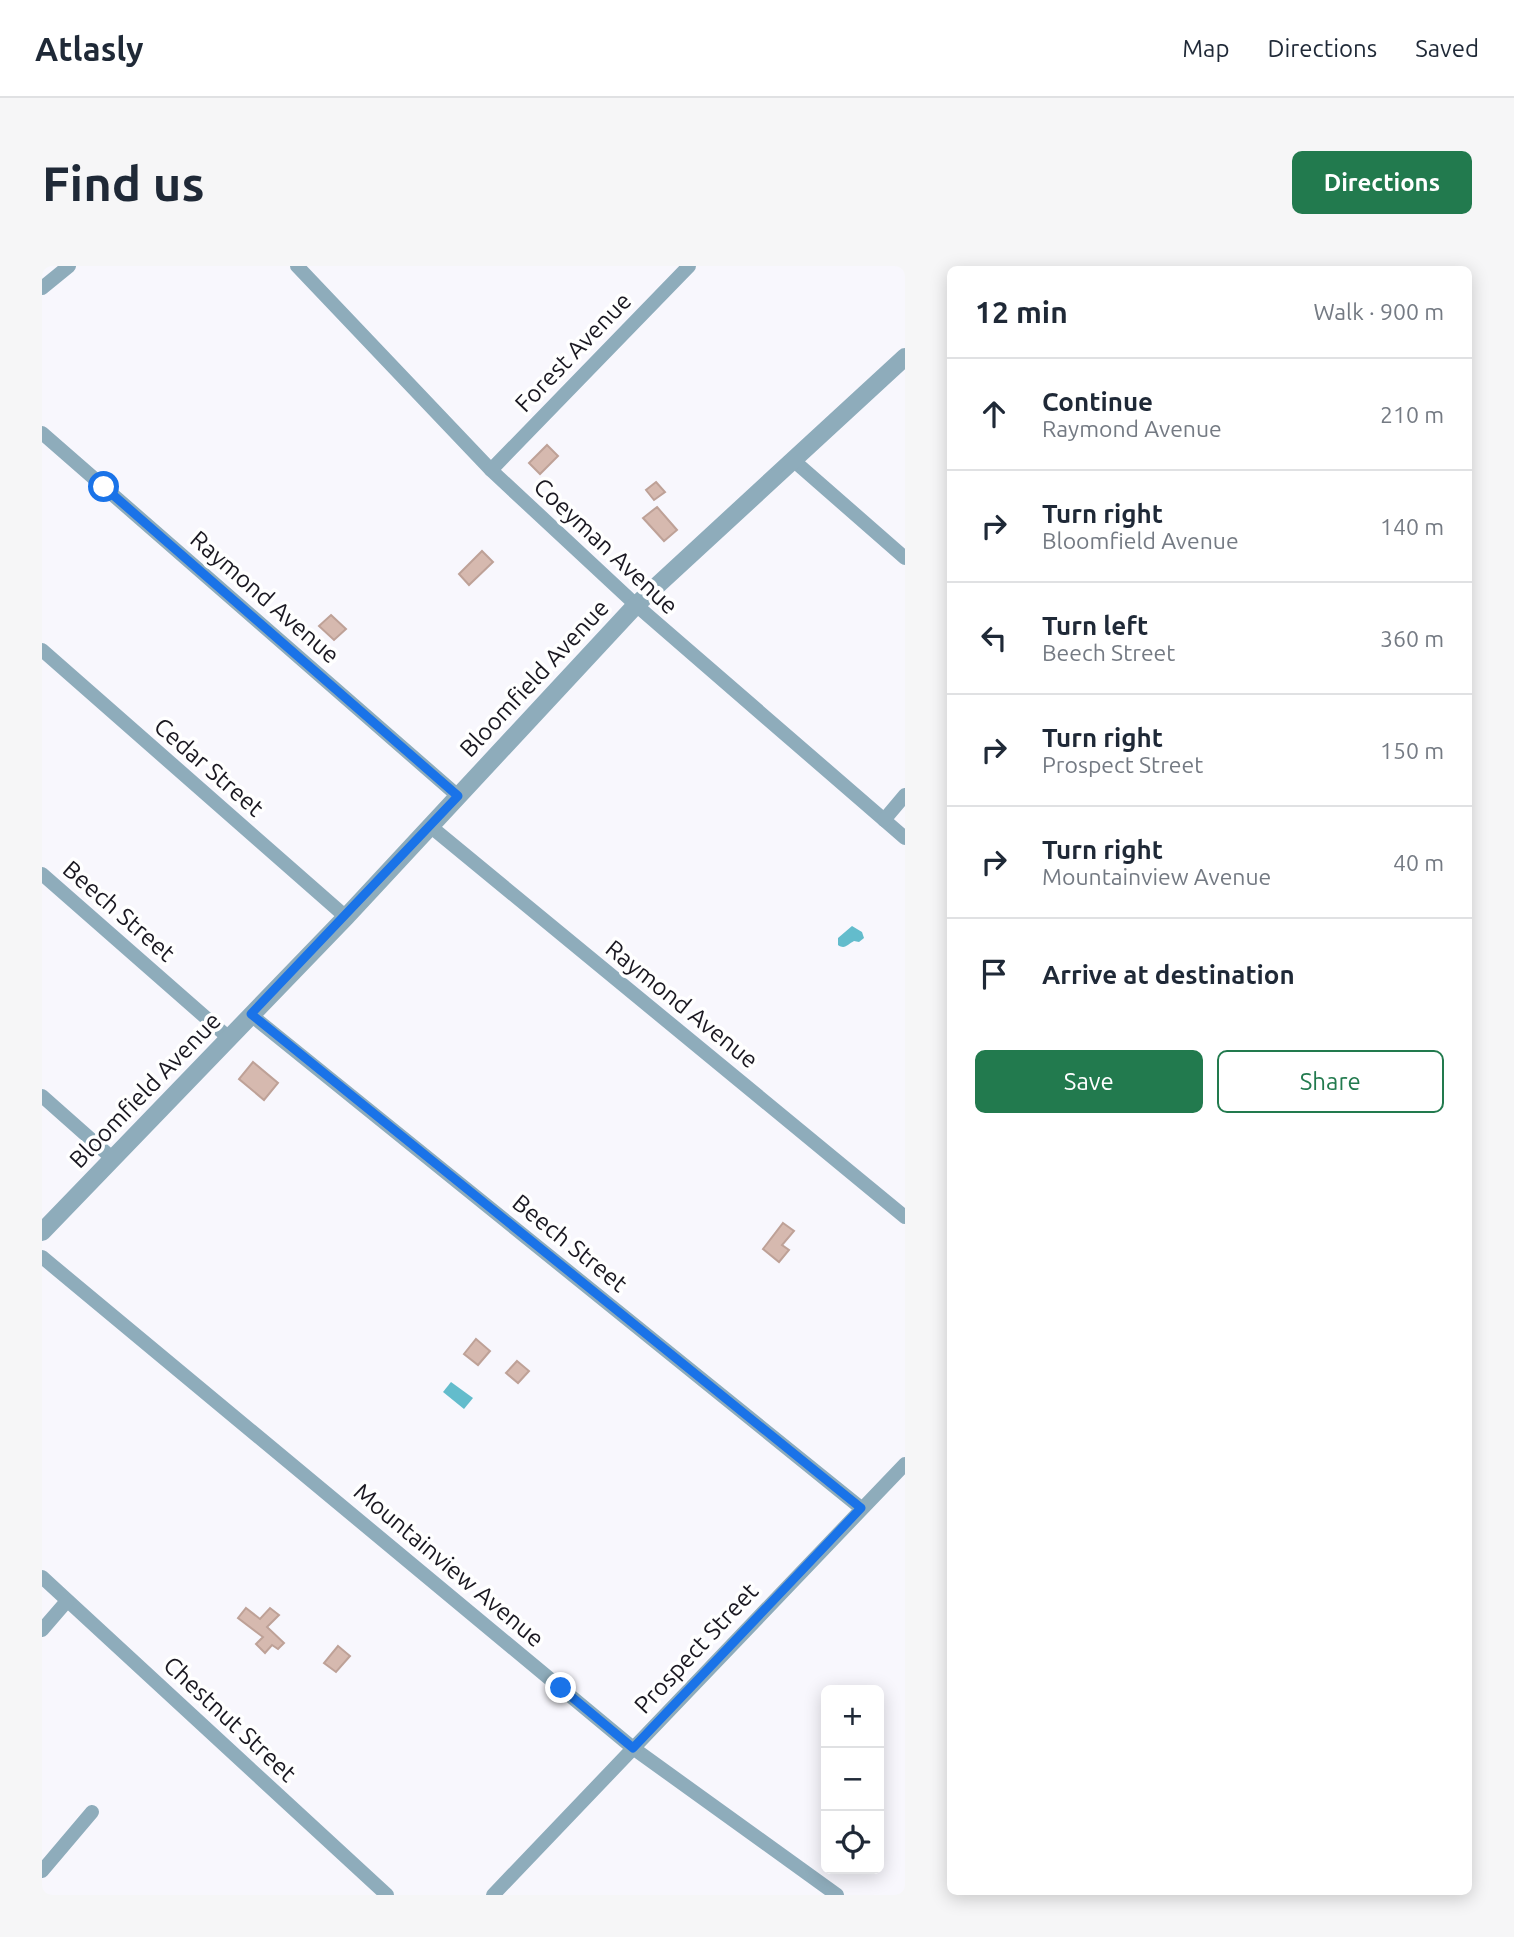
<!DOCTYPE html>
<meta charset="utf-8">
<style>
body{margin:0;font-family:Ubuntu,sans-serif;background:#f6f6f7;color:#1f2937}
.controls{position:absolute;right:21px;bottom:21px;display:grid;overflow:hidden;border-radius:10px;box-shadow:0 4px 18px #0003}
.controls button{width:63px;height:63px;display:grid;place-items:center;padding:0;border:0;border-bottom:2px solid #e0e1e3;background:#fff;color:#1f2937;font:35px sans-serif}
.stop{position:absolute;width:21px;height:21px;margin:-16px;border:5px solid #1a73e8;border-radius:50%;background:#fff}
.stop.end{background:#1a73e8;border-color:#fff;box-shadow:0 2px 7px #0008}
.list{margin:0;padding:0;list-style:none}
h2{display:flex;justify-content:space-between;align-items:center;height:91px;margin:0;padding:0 28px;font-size:30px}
h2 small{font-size:23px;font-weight:400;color:#747a83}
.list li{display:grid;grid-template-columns:46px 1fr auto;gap:21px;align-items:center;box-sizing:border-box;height:112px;padding:0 28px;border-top:2px solid #e0e1e3}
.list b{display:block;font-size:26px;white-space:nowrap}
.list p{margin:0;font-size:23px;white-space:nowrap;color:#747a83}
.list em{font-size:23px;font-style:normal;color:#747a83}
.actions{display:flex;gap:14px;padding:21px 28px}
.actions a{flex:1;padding:16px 0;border:2px solid #227a4e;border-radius:10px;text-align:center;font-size:24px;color:#227a4e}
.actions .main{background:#227a4e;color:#fff}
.icon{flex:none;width:38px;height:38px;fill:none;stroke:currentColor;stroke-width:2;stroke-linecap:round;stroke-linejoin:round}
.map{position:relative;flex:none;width:863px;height:1629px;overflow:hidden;border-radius:10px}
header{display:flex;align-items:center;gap:42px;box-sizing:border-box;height:98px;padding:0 35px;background:#fff;border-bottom:2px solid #e0e1e3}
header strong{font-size:33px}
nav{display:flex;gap:38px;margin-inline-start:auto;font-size:24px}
.intro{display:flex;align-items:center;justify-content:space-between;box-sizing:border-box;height:168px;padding:0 42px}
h1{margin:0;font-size:49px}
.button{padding:18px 32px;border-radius:10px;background:#227a4e;color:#fff;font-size:24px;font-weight:700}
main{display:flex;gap:42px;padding:0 42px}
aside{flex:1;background:#fff;border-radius:10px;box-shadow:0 4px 18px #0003}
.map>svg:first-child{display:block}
</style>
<header>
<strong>Atlasly</strong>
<nav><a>Map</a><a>Directions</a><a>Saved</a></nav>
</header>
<div class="intro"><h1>Find us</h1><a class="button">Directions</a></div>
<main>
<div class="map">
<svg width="863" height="1629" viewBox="0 0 863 1629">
<rect width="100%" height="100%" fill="#f8f7fd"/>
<g fill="#63bccc">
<path d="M810,660L820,666L822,672L817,676L812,675C806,678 803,684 796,679V672Z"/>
<path d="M409,1116L431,1132L422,1143L401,1126Z"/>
</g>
<g fill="#d6b9af" stroke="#bea197" stroke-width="2">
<path d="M505,179L516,190L498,208L487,197Z"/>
<path d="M614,216L623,226L612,234L604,224Z"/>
<path d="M615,241L635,264L622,275L601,252Z"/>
<path d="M440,285L451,296L427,319L417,308Z"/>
<path d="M289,349L304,363L292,374L277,360Z"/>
<path d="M211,796L236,817L222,834L197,813Z"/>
<path d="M741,957L752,965L740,979L747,984L737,996L721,983Z"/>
<path d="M434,1073L448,1085L436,1099L422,1088Z"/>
<path d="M475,1095L487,1105L476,1117L464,1107Z"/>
<path d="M204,1342L218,1353L228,1342L237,1349L225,1361L242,1377L236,1383L230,1379L223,1387L214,1378L221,1371L196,1352Z"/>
<path d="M296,1380L308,1390L294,1406L282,1397Z"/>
</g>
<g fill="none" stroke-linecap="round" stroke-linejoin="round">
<g stroke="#8eacbb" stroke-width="14">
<path d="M255,0L449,204L594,339L863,572"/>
<path d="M0,22L27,0"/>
<path d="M0,167L416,530"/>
<path d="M751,194L863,292"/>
<path d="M449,204L647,0"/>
<path d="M0,384L304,651"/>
<path d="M842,554L863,529"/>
<path d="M388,560L863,951"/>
<path d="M0,608L187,772"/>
<path d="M209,749L819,1242"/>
<path d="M0,830L70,892"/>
<path d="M0,991L591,1482L795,1629"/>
<path d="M0,1311L345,1629"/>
<path d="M0,1364L25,1335"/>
<path d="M0,1605L50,1546"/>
<path d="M451,1629L863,1198"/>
</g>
<path stroke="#8eacbb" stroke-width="18" d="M0,966L304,651L594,339L863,91"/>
</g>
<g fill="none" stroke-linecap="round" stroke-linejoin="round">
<path stroke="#1a73e8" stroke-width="9" d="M62,221L416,530L209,748L819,1242L591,1482L519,1422"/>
</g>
<g text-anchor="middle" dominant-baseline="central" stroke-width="7" stroke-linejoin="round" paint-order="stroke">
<g font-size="24" fill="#1a1821" stroke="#fff">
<text transform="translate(531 86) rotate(-46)">Forest Avenue</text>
<text transform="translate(564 280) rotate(43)">Coeyman Avenue</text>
<text transform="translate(223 331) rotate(41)">Raymond Avenue</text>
<text transform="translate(492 412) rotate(-47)">Bloomfield Avenue</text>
<text transform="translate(167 501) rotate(41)">Cedar Street</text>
<text transform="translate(77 645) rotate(41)">Beech Street</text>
<text transform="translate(640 738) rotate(39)">Raymond Avenue</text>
<text transform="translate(103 824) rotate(-46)">Bloomfield Avenue</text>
<text transform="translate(528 977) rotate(39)">Beech Street</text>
<text transform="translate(407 1299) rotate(40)">Mountainview Avenue</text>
<text transform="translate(654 1382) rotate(-47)">Prospect Street</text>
<text transform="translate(188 1453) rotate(43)">Chestnut Street</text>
</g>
</g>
</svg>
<div class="controls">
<button>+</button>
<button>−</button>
<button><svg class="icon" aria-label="locate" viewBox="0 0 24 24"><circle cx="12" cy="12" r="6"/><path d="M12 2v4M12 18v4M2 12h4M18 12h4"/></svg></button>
</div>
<div class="stop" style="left:62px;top:221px"></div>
<div class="stop end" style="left:519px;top:1422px"></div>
</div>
<aside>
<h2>12 min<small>Walk · 900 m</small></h2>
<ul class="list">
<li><svg class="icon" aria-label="ahead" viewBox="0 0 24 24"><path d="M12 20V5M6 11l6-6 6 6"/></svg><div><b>Continue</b><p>Raymond Avenue</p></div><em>210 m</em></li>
<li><svg class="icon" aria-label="right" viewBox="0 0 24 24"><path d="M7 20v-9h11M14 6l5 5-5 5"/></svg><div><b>Turn right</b><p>Bloomfield Avenue</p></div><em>140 m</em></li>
<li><svg class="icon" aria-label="left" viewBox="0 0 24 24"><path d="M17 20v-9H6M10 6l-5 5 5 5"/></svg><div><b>Turn left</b><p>Beech Street</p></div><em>360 m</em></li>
<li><svg class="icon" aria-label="right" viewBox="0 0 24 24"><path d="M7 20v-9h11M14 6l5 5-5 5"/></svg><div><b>Turn right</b><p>Prospect Street</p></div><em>150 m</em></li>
<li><svg class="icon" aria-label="right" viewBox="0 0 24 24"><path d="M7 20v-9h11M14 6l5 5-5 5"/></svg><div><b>Turn right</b><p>Mountainview Avenue</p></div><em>40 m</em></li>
<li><svg class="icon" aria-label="arrive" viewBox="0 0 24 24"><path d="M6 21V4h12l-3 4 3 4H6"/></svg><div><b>Arrive at destination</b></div></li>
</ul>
<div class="actions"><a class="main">Save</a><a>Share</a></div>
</aside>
</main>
